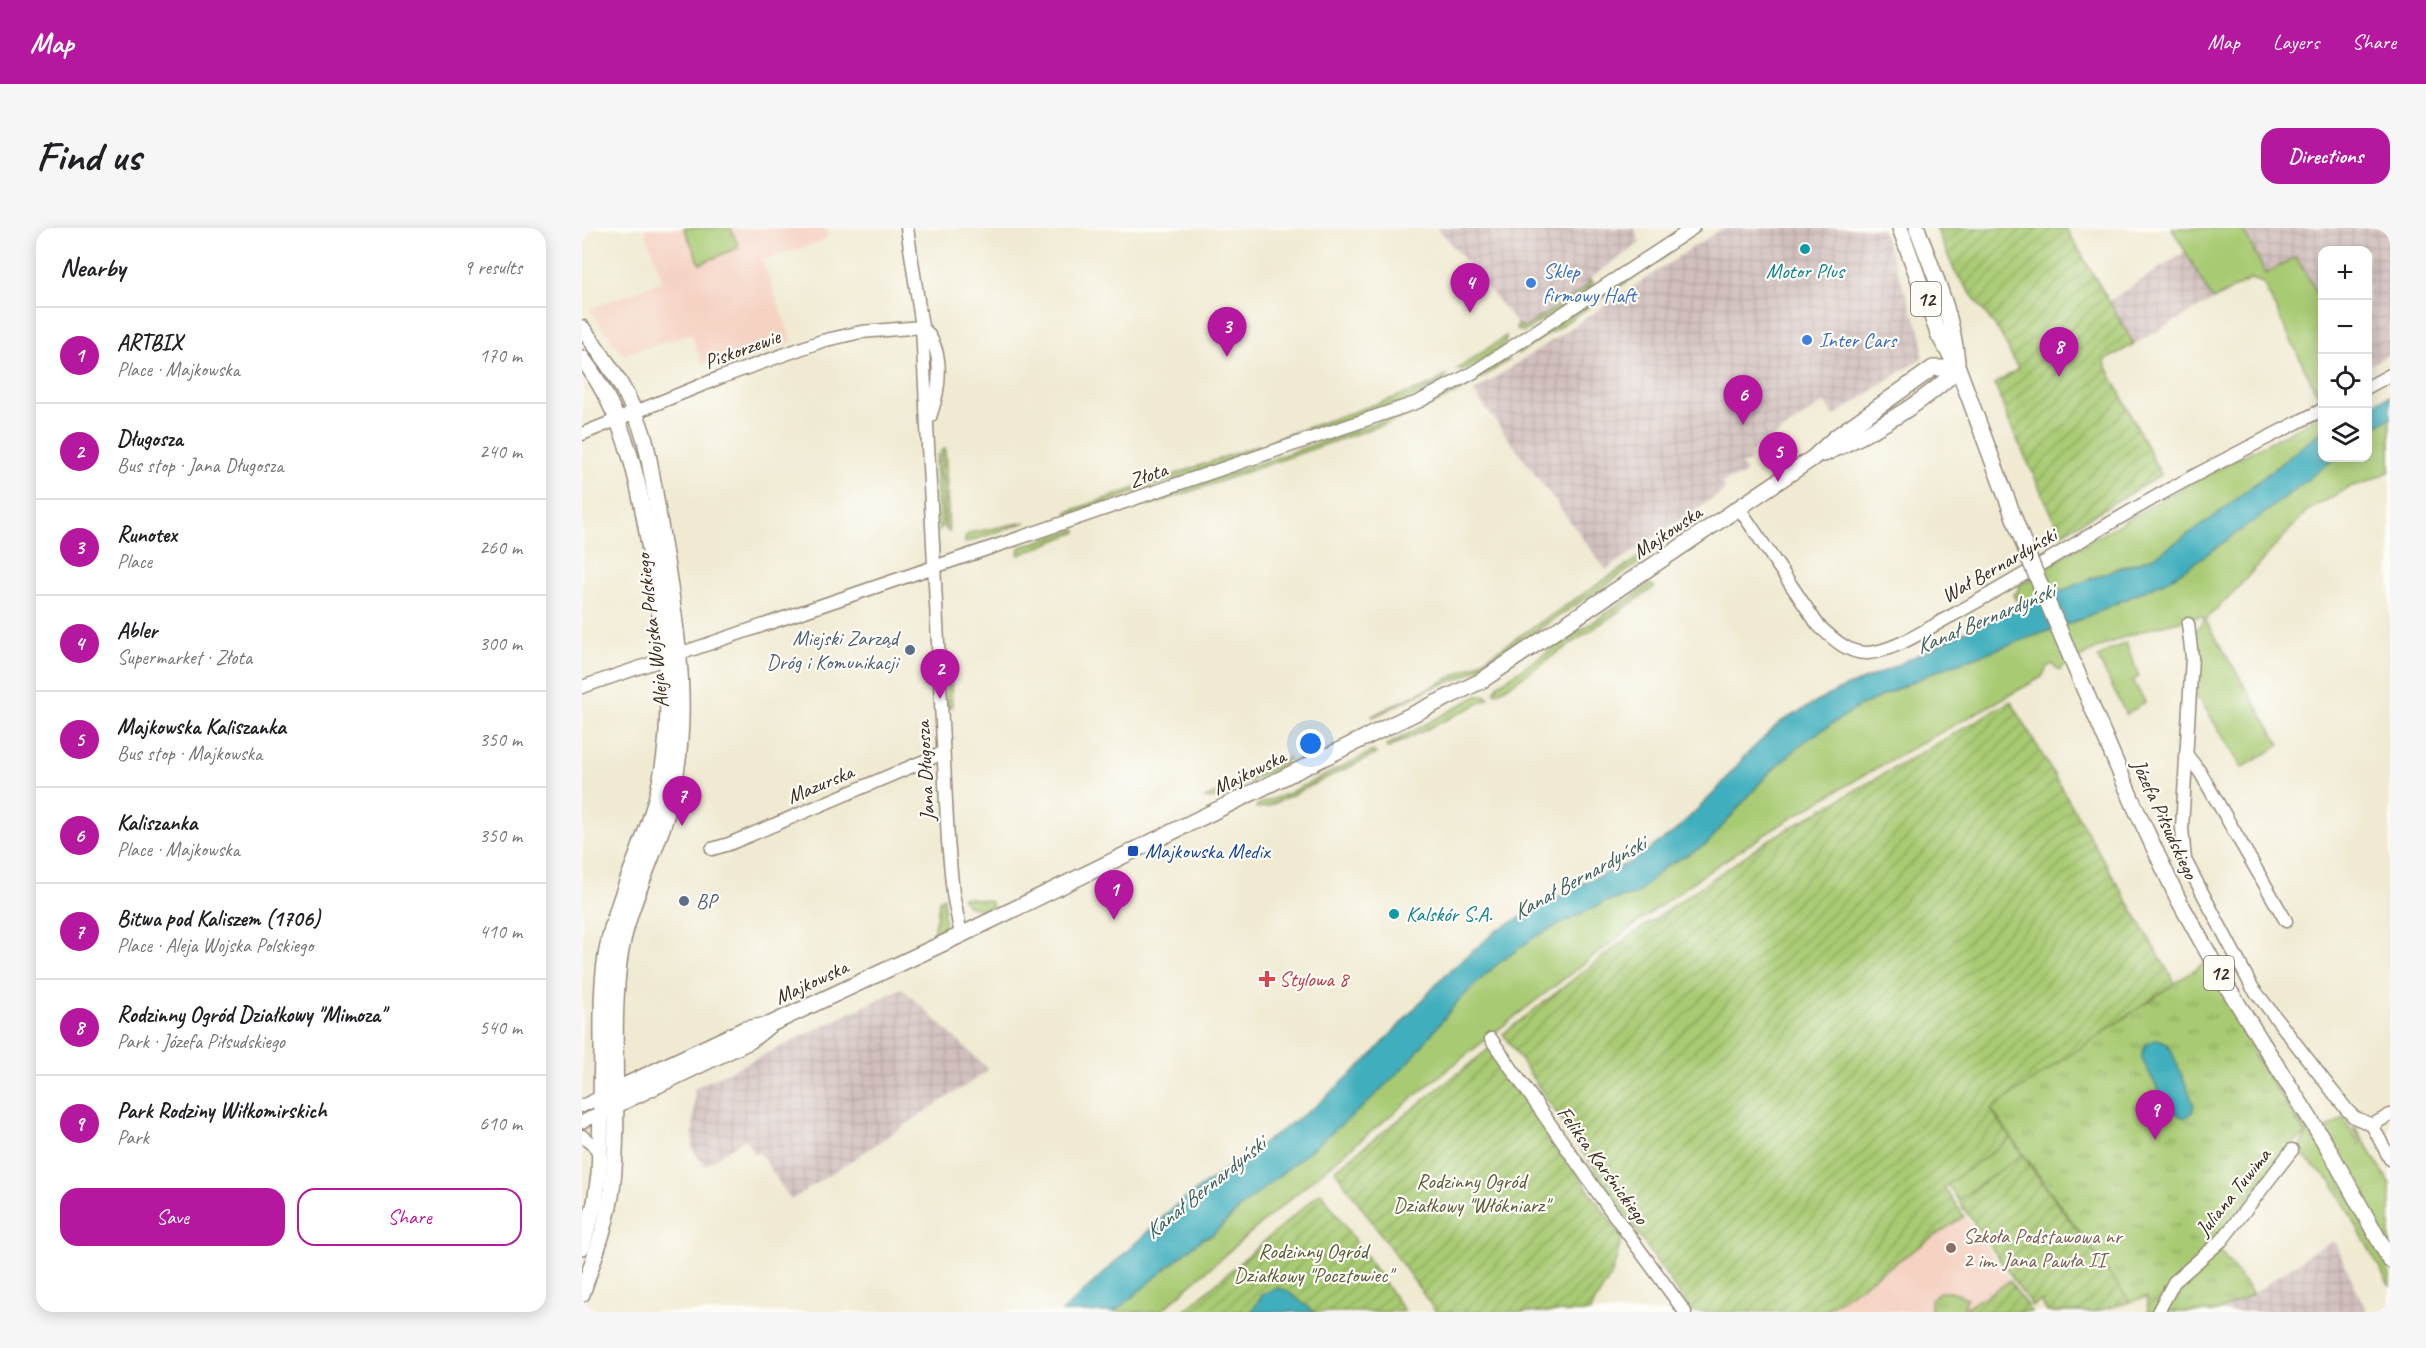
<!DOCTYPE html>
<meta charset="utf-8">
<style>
body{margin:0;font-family:Caveat,sans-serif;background:#f6f6f6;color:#202124}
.controls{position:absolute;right:18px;top:18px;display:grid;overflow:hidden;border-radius:12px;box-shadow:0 3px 15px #0003}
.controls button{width:54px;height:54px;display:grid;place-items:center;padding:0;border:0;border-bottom:2px solid #e0e0e0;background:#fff;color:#202124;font:30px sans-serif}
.you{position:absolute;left:729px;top:516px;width:21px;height:21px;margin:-15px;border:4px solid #fff;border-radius:50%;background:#1a73e8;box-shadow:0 0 0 9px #1a73e833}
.badge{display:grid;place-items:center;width:39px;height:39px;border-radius:50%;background:#b5179e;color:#fff;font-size:20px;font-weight:700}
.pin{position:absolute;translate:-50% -50px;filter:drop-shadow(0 2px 3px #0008)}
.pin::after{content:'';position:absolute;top:32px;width:21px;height:18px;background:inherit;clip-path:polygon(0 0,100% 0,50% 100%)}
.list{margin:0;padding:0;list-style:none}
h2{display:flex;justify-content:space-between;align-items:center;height:78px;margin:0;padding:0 24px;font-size:26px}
h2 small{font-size:20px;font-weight:400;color:#757577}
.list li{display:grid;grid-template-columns:39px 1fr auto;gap:18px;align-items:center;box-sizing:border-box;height:96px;padding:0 24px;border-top:2px solid #e0e0e0}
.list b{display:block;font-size:22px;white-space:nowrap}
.list p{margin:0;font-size:20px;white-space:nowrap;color:#757577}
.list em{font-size:20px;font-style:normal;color:#757577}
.actions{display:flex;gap:12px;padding:18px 24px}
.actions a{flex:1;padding:14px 0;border:2px solid #b5179e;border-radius:18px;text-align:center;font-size:21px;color:#b5179e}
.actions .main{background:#b5179e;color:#fff}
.icon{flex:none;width:33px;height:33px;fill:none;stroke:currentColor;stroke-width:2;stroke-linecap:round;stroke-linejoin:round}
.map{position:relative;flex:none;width:1808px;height:1084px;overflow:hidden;border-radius:18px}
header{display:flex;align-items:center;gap:36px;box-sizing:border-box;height:84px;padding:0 30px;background:#b5179e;color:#fff}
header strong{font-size:28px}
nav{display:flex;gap:33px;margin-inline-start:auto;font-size:21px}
.intro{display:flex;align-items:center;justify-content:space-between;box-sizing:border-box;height:144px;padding:0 36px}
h1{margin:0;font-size:42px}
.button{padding:15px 27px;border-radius:18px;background:#b5179e;color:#fff;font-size:21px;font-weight:700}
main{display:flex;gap:36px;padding:0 36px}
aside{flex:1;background:#fff;border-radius:18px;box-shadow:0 3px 15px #0003}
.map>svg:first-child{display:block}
</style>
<header>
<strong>Map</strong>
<nav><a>Map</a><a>Layers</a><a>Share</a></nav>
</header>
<div class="intro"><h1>Find us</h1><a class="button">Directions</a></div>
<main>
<aside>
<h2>Nearby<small>9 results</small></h2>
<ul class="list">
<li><span class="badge">1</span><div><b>ARTBIX</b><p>Place · Majkowska</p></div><em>170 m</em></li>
<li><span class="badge">2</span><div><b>Długosza</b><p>Bus stop · Jana Długosza</p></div><em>240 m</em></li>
<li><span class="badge">3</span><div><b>Runotex</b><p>Place</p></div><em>260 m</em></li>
<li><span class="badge">4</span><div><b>Abler</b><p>Supermarket · Złota</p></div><em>300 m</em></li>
<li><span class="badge">5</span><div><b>Majkowska Kaliszanka</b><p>Bus stop · Majkowska</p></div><em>350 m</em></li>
<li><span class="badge">6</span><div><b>Kaliszanka</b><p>Place · Majkowska</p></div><em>350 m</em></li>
<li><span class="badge">7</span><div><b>Bitwa pod Kaliszem (1706)</b><p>Place · Aleja Wojska Polskiego</p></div><em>410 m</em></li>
<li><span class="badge">8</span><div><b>Rodzinny Ogród Działkowy &quot;Mimoza&quot;</b><p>Park · Józefa Piłsudskiego</p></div><em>540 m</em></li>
<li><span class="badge">9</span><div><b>Park Rodziny Wiłkomirskich</b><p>Park</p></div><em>610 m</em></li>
</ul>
<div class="actions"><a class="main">Save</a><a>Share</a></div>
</aside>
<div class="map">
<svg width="1808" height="1084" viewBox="0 0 1808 1084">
<defs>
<pattern id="industrial-grid" width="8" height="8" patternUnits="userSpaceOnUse" patternTransform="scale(1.5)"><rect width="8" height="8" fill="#d1bfbd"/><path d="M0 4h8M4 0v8" fill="none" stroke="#b4a4a2"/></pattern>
<pattern id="park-tufts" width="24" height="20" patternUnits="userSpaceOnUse" patternTransform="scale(1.5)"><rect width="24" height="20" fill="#a8ca72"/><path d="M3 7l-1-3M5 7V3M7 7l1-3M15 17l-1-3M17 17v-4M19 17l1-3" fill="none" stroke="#8aa45d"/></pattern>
<pattern id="garden-furrows" width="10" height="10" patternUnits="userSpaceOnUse" patternTransform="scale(1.5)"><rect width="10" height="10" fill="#a8ca72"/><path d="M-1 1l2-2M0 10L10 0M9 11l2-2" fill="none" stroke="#8aa45d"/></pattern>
</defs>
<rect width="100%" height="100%" fill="#fdfcf7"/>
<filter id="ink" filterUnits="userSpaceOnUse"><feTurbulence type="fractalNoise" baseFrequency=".0167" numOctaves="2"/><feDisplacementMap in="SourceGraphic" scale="12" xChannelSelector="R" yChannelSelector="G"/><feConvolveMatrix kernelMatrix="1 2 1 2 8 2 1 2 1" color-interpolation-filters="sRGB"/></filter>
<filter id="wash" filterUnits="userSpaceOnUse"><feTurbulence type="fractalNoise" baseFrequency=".008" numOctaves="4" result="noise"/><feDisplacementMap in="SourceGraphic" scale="24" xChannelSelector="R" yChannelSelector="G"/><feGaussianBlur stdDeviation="1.35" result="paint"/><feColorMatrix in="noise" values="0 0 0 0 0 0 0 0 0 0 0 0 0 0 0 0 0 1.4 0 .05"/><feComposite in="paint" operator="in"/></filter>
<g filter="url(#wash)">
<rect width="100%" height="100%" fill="#f0ead2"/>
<g fill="#f5d2c2">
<path d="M62,0H249L243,2L246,9L234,15L186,31L179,28L210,114L142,139L138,130L120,136L109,106L41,127L7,81L81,53Z"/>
<path d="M1382,988L1428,1053L1391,1074L1385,1079L1387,1084H1241Z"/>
</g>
<g fill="url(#industrial-grid)">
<path d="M856,0H1052L1058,15L1007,51L1006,58L942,100L935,96Z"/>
<path d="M1140,0H1299L1338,103L1341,118L1340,130L1252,188L1242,174L1169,225L1168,234L1158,237L1163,241L1162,246L1149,252L1147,250L1140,255L1143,262L1024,342L892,164Z"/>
<path d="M1660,0H1808V126L1786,138V22H1740V74L1714,29L1684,47Z"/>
<path d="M1604,23L1631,72L1552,116L1527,73Z"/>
<path d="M320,760L407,842L209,972L177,924L173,926L163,911L122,938L110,920L113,860Z"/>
<path d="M1752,1013L1785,1084H1635L1671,1066L1733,1022Z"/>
</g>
<g fill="#a8ca72" stroke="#727a48" stroke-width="1.5">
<path d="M102,0H149L157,19L118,36Z"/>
<path d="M1590,0H1660L1684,46L1714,29L1740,74V176L1681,55L1669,51L1631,72Z"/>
<path d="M1089,23L1090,24L936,126V121L1079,27Z"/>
<path d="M1007,51L1011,55V59L942,104L934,101L935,96L942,100L1006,58Z"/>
<path d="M924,108L923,115L919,119L886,141L874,142Z"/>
<path d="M921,131L927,132L877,164L834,185L567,278L569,273L833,181L879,159Z"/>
<path d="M865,147L862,154L829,170L693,218L687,213L849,157Z"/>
<path d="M1740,187V203L1630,290L1572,329L1536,340L1439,380L1431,367L1436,363L1437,357L1457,347L1480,329L1608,255Z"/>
<path d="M1808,191V243L1788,253L1768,259L1725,283L1650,366L1623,392L1698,517L1660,540L1617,470L1611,471L1614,429L1613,403L1623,392L1619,388C1577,397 1538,407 1501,428C1493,432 1483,436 1477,443L1470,436L1466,438L1460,449C1366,501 1270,551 1179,609C1106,654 1038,708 970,760C836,863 704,971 578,1084H532L621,1010L630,1007L913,738L954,708L1023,674L1055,666L1081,640L1125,616L1184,548L1223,513L1276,479L1354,443L1499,391L1584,353L1608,338L1676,290L1753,230H1786V201Z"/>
<path d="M677,217L675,224L486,287L485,284Z"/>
<path d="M363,221L367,304L363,300L359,223Z"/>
<path d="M356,226L361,296L357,303L353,235Z"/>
<path d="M444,294L383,315V309L388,305Z"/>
<path d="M494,301L495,304L437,327L436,323L439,319Z"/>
<path d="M1057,329L1060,333L901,438L879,450L847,461L791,489L790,488L894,437Z"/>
<path d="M1069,356L1073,359L925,459L914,465L912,464L917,456Z"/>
<path d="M1544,415L1557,449L1551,452L1563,474L1544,487L1516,430L1527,422Z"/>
<path d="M362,428H368L370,479H365Z"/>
<path d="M903,467L907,470L894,477L806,520L804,518L895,468Z"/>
<path d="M791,523L794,526L685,579L674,580L675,577L707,565Z"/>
<path d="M706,530L704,536L632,571L623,570L648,559L650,561L660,556L659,553Z"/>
<path d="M362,669V697L352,707C350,696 358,684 357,672Z"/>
<path d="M380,669L408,673L411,678C399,684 385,681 380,669Z"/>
<path d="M1679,822L1749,935L1808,1045V1059L1750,954L1715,923L1725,906L1674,827Z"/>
<path d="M1762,890L1777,916L1779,914L1771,899L1775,902L1808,956V1019L1742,902Z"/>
<path d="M1429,910L1440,927L1376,972L1365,956Z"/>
</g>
<g fill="url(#park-tufts)" stroke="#727a48" stroke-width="1.5">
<path d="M1622,735L1671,817L1672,828L1724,907L1711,915L1632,1015L1671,1066L1635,1084H1566L1565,1069L1548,1074L1409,881Z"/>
<path d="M1358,1064L1368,1063L1385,1070L1382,1080L1384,1084H1349V1071Z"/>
</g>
<g fill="url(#garden-furrows)" stroke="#727a48" stroke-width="1.5">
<path d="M1354,0H1484L1552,116L1522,133L1579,247L1479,306L1427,194L1413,156L1436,141L1418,105L1373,44Z"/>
<path d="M1429,473L1593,755L1409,881L1429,910L1362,959L1382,988L1241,1084H1109L921,806L1038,715L1185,613Z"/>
<path d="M908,820L1040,1010L1030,1046L1007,1084H854L753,942Z"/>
<path d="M1440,927L1548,1074L1511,1084H1465L1459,1073L1450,1078L1376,972Z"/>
<path d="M739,964L823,1084H601Z"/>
<path d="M1428,1053L1449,1084H1387L1385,1079Z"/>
</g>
<g fill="#41afbd" stroke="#3e6c6e" stroke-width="1.5">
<path d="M1808,168V191L1786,201V177Z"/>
<path d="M1740,203V230H1753L1676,290L1608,338L1584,353L1499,391L1354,443L1276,479L1223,513L1184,548L1125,616L1081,640L1055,666L1023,674L954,708L913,738L876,773L827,834L782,878L658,980L630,1007L621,1010L532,1084H480L594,977L735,877L789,828L862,748L915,702L1003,654L1049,634L1093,603L1134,563L1162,529L1198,494L1254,463L1305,442L1386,402L1510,350L1572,329L1630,290Z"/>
<path d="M1576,811L1585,816L1590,824L1612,877L1610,885L1603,890C1588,888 1567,845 1560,831V826L1564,816Z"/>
<path d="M693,1060L704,1062L732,1084H669L681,1066Z"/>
</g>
</g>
<g filter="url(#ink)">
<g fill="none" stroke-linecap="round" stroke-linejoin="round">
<defs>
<g id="minor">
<path d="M325,0L340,99L366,613L371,666L379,707"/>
<path d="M340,99C364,122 358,161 348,189"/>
<path d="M1786,159L1808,147"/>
<path d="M0,206L137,150L240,113L279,104L340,99"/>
<path d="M1157,280L1236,397C1250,410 1266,426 1286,425C1313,423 1346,400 1369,388C1435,352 1498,312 1563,275C1620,242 1681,212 1740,182"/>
<path d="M1606,396L1610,429L1600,600L1603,632L1670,759L1765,882L1772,889L1790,897L1808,931"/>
<path d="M0,459L836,174L892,144L1111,0"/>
<path d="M1604,526L1618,544L1704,693"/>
<path d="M130,621L147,616L361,525"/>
<path d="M909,811L1016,965L1103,1084"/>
<path d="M0,878L19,869"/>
<path d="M0,894L18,885"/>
<path d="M1790,897L1808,887"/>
<path d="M0,908L12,918L18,928"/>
<path d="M1576,1084L1592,1054L1640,1012L1710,922"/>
</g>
<g id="major">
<path d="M1318,0L1357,108L1376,140L1447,330"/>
<path d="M1335,0C1351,44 1371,87 1375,134"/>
<path d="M0,100C27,136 50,169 63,212C72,252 77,293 84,333C97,414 108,491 89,571C75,627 44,677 37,735C28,810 39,887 30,962C25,997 11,1032 0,1066"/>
<path d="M0,130C50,197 59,268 72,347C83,416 93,482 79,550C67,612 34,666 24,728C19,759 20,792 20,823C19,864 19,905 17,946L13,975L0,1019"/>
<path d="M1242,226C1285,207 1345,174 1376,140"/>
<path d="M1495,444L1552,577L1596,671L1644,757L1745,918L1808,1032"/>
<path d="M27,865L163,801L186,797"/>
<path d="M18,885L168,813L189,796L379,707L899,453L1231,230L1255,208L1351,140H1376"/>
</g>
</defs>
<use href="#minor" stroke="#968a78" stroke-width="15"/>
<use href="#major" stroke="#968a78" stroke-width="18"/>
<use href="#minor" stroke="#fff" stroke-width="12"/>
<use href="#major" stroke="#fff" stroke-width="15"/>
<defs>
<path id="major-bridge" d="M1447,330L1495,444"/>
</defs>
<use href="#major-bridge" stroke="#968a78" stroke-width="18" stroke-linecap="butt"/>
<use href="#major-bridge" stroke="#fff" stroke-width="15"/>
</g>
</g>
<g fill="#0f9aa8" stroke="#fdfcf7" stroke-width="2">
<circle cx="1223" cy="21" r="6"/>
<circle cx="812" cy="686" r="6"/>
</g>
<g fill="#3f7fe0" stroke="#fdfcf7" stroke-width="2">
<circle cx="949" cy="55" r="6"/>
<circle cx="1225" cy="112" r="6"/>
</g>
<g fill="#5c6f8a" stroke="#fdfcf7" stroke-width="2">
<circle cx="328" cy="422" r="6"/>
<circle cx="102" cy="673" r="6"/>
</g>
<rect fill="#1a4fb4" stroke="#fdfcf7" stroke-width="2" x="545" y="617" width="12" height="12" rx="3"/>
<path fill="#e0444e" stroke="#fdfcf7" stroke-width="2" d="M682 742h6v6h6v6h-6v6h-6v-6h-6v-6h6z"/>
<circle fill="#8d6e63" stroke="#fdfcf7" stroke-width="2" cx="1369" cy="1020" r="6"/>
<g text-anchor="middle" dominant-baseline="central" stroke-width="4.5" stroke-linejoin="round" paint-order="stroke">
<g fill="#fdfcf7" stroke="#75695f" stroke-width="1.5">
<rect x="1329" y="54" width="30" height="34" rx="4.5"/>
<rect x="1622" y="728" width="30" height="34" rx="4.5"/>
</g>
<g font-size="20" font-weight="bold" fill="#3b2a1e">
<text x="1344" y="71">12</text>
<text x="1637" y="745">12</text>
</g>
<g font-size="21" fill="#366cbe" stroke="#fdfcf7" text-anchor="start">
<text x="961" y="43">Sklep<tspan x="961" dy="24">firmowy Haft</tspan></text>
<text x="1237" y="112">Inter Cars</text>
</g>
<g font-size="21" fill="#0d838f" stroke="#fdfcf7">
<text x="1223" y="43">Motor Plus</text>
<text x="824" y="686" text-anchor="start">Kalskór S.A.</text>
</g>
<g font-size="21" fill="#3b2a1e" stroke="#fdfcf7">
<text transform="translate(160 121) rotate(-20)">Piskorzewie</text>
<text transform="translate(566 247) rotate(-19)">Złota</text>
<text transform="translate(1085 304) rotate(-34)">Majkowska</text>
<text transform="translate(1417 337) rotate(-30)">Wał Bernardyński</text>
<text transform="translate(70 403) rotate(-97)">Aleja Wojska Polskiego</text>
<text transform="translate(343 543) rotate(-93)">Jana Długosza</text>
<text transform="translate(667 544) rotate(-26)">Majkowska</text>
<text transform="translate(238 556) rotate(-23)">Mazurska</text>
<text transform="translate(1583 591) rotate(65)">Józefa Piłsudskiego</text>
<text transform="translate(229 754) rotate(-25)">Majkowska</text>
<text transform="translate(1021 937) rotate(54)">Feliksa Karśnickiego</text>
<text transform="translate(1651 964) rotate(-51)">Juliana Tuwima</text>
</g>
<g font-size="21" fill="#4e5e75" stroke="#fdfcf7" text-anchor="end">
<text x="316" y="410">Miejski Zarząd<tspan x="316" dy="24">Dróg i Komunikacji</tspan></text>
<text x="114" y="673" text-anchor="start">BP</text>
</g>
<g font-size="21" fill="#164399" stroke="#fdfcf7" text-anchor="start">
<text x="563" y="623">Majkowska Medix</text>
</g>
<g font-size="21" fill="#be3a42" stroke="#fdfcf7" text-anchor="start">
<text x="697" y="751">Stylowa 8</text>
</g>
<g font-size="21" fill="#5c5a37" stroke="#fdfcf7">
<text x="889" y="953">Rodzinny Ogród<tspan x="889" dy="24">Działkowy "Włókniarz"</tspan></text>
<text x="731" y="1023">Rodzinny Ogród<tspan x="731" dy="24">Działkowy "Pocztowiec"</tspan></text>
</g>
<g font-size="21" fill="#785e54" stroke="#fdfcf7" text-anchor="start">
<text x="1381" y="1008">Szkoła Podstawowa nr<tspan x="1381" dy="24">2 im. Jana Pawła II</tspan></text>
</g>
<g font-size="22" font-style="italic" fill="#3d5f5e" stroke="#fdfcf7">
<text transform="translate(1403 391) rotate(-23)">Kanał Bernardyński</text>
<text transform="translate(997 650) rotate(-29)">Kanał Bernardyński</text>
<text transform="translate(623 960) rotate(-39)">Kanał Bernardyński</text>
</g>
</g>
</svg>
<div class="controls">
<button>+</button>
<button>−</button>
<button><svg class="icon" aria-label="locate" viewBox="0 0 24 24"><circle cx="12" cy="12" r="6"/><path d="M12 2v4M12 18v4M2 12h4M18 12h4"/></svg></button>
<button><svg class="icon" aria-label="layers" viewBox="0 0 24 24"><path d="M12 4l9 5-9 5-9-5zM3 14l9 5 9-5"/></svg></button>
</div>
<div class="you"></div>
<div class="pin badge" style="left:532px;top:692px">1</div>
<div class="pin badge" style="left:358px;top:471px">2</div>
<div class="pin badge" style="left:645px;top:129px">3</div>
<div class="pin badge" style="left:888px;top:85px">4</div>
<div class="pin badge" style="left:1196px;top:254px">5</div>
<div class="pin badge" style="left:1161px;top:197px">6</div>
<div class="pin badge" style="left:100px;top:598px">7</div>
<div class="pin badge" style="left:1477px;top:149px">8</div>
<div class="pin badge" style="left:1573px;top:912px">9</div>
</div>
</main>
